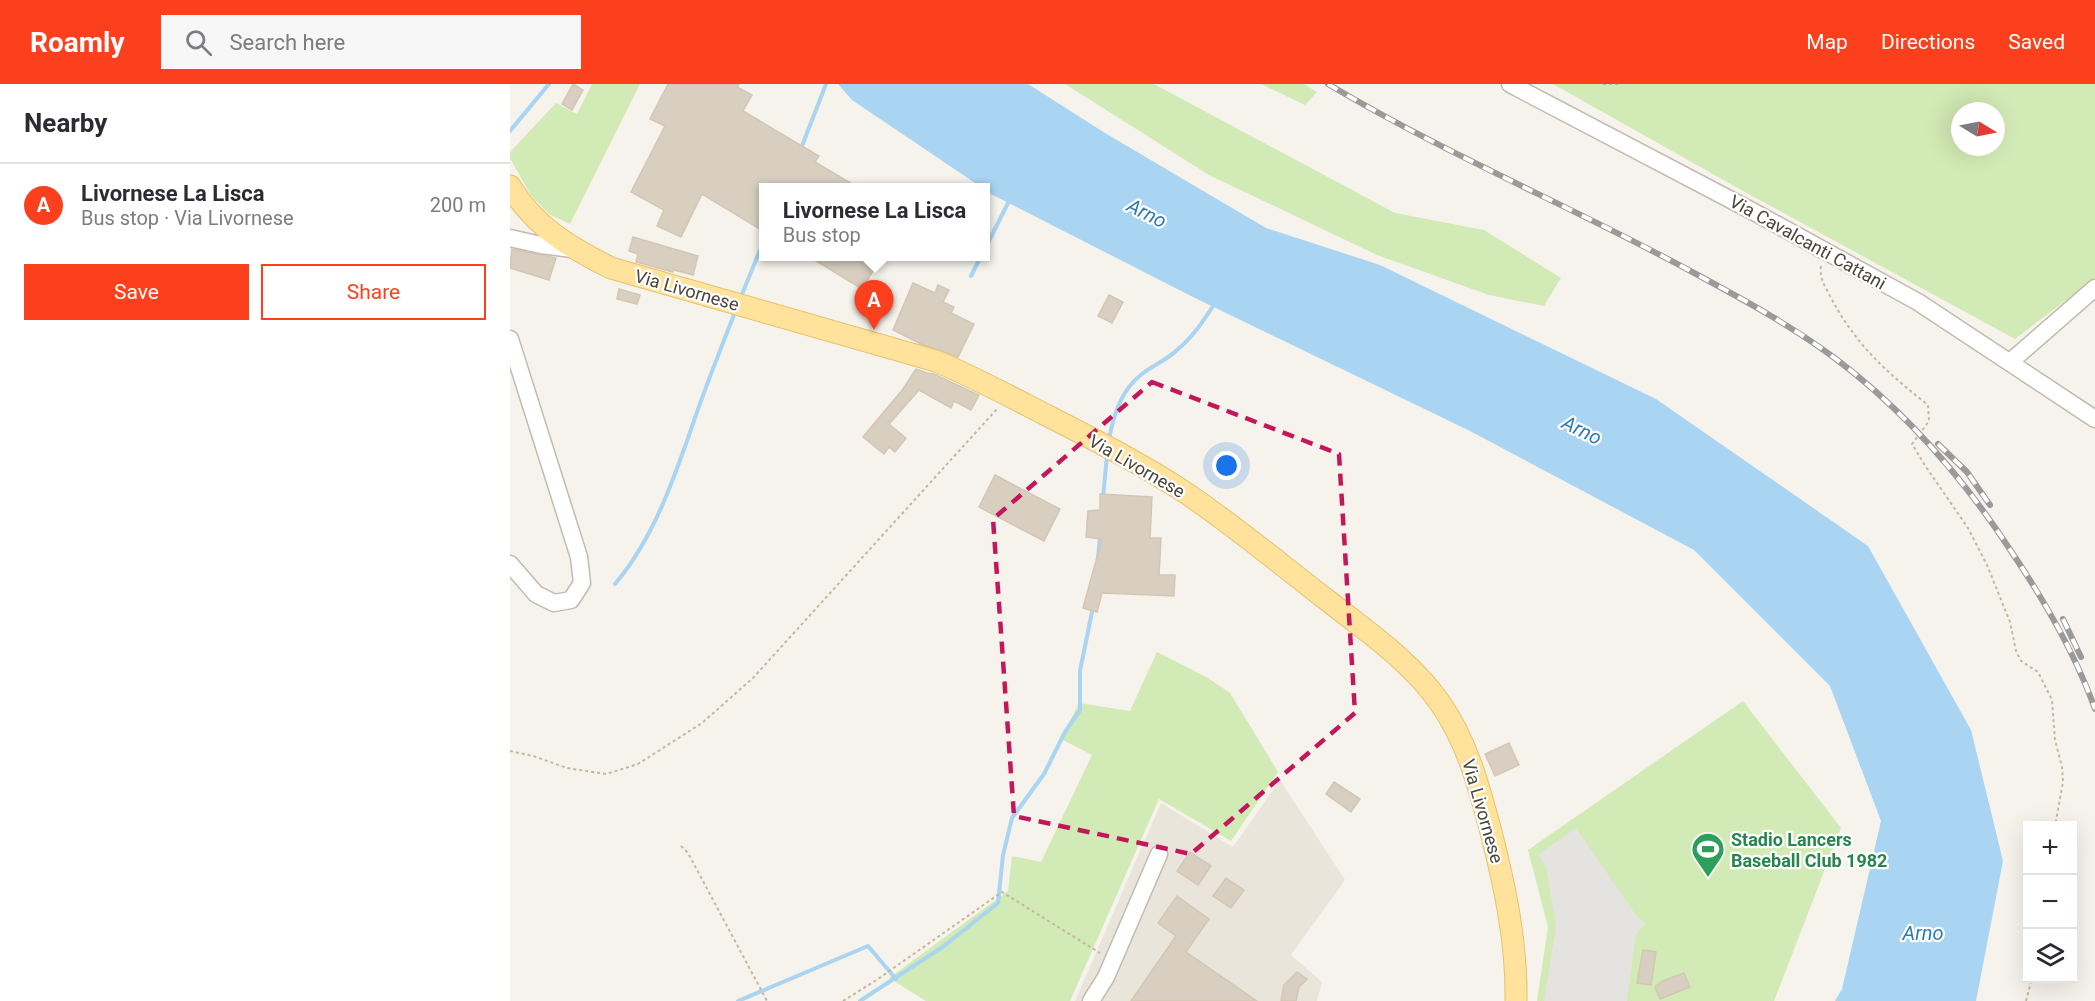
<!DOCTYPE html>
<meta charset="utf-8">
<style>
body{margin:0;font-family:Roboto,sans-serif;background:#f7f7f7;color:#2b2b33}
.controls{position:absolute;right:18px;bottom:18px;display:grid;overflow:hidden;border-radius:0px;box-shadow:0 6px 24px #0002}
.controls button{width:54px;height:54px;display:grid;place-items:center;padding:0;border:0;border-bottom:2px solid #e1e1e2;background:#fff;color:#2b2b33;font:30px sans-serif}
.compass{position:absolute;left:1441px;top:18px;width:54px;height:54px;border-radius:50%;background:#fff;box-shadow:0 6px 24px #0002;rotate:100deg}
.you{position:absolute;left:717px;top:382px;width:21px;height:21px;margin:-15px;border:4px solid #fff;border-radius:50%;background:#1a73e8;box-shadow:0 0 0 9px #1a73e833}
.badge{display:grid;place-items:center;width:39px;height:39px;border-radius:50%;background:#fc3f1d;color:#fff;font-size:20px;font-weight:700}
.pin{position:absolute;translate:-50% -50px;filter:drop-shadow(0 2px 3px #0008)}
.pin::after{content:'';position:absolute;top:32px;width:21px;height:18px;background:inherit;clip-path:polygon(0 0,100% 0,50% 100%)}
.popup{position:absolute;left:249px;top:99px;width:231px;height:78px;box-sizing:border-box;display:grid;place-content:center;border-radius:0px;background:#fff;filter:drop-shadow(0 2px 4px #0005);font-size:20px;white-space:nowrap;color:#7c7c81}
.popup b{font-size:22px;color:#2b2b33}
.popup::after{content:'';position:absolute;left:50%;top:100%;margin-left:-12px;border:12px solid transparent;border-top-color:#fff}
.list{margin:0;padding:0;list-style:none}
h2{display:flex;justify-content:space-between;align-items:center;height:78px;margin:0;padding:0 24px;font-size:26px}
h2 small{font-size:20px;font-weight:400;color:#7c7c81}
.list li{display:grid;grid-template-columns:39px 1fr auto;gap:18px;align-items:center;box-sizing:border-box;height:84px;padding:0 24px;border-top:2px solid #e1e1e2}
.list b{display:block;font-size:22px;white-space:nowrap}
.list p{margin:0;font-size:20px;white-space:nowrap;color:#7c7c81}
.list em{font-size:20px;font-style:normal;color:#7c7c81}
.actions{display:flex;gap:12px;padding:18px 24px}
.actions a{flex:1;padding:14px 0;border:2px solid #fc3f1d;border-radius:0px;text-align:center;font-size:21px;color:#fc3f1d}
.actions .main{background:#fc3f1d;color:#fff}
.icon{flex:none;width:33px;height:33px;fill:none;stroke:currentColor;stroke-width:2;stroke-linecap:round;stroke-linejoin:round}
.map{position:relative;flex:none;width:1585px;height:917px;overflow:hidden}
header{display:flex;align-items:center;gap:36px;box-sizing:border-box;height:84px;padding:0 30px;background:#fc3f1d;color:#fff}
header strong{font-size:28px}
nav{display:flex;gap:33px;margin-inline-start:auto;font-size:21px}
.search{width:420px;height:54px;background:#f7f7f7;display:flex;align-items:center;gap:15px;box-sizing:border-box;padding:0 21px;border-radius:0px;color:#7c7c81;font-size:22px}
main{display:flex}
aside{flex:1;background:#fff}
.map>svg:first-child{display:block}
</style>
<header>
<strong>Roamly</strong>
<div class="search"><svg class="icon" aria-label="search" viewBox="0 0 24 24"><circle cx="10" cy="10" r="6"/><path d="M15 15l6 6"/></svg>Search here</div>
<nav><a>Map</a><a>Directions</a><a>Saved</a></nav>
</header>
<main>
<aside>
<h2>Nearby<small></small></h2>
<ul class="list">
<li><span class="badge">A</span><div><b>Livornese La Lisca</b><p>Bus stop · Via Livornese</p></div><em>200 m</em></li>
</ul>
<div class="actions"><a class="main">Save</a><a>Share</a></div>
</aside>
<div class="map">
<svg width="1585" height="917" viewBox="0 0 1585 917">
<rect width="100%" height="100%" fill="#f6f3ec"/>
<path fill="#eae5da" d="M770,696L835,796L781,871L812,898L807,917H565L651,719L723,763Z"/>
<g fill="#d2eab5" fill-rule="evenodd">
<path d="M82,0H130L60,140L39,130L20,110L0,74V68L46,19L67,30Z"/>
<path d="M555,0H644L885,129L974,146L1051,194L1034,222L979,211L867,171L699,91Z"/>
<path d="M751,0H794L807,8L795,21Z"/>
<path d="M1043,0H1585V194L1505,255L1233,107ZM1450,27H1486V63H1450Z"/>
<path d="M647,568L698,594L720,609L768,688L721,757L649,715L560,917H416L379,894L498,807L502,772L531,778L582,671L551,655L569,619L620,627Z"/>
<path d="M1233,617L1331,744L1264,917H1027L1038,843L1018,766Z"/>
</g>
<path fill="#e5e3e0" d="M1066,744L1126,831L1135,840L1126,850L1117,917H1034L1046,843L1036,782L1028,771Z"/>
<path fill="#a9d4f2" d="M328,0H518L595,49L756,144L870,181L1146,315L1358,462L1461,646L1493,777L1466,917H1325L1332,905L1371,737L1320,602L1184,466L960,347L683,213L479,109L475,106V104L471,103L342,16Z"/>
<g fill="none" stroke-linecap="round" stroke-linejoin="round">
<g stroke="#a9d4f2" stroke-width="4">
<path d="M0,47L39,0"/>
<path d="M290,67L316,0"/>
<path d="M475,165L500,115"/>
<path d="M461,192L471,172"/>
<path d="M230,215L253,159"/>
<path d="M599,355C604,330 611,306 632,290C643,281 657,276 667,266C683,253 694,236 705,219"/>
<path d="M593,414L597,371"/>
<path d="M588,474L590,452"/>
<path d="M105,500C145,453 166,389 186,331C198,296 212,262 225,228"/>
<path d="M228,917L358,862L386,895"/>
<path d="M350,917L434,862L488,819L493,771L502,734L534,690L555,648L570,626V587L583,523"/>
</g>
</g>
<g fill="#d8cfc1" stroke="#d3c7b4" stroke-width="1.5">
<path d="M63,0L73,6L62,26L52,20Z"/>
<path d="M158,0H229L227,3L242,11L233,27L309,72L305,78L349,104H299L292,100L290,104H253V147L192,110L171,153L147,142L154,126L121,108L155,42L140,35Z"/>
<path d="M123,153L188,172L183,191L164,186L163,188L126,178L128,170L119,167Z"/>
<path d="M2,165L46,174L39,196L0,184Z"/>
<path d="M298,172H372L352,205Z"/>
<path d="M403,199L425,209L428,201L439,206L433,218L444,223L441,229L464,240L448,273L411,260L383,246Z"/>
<path d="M109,205L130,211L127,220L107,215Z"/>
<path d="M599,211L613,218L602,239L588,232Z"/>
<path d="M406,285L420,290L422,289L469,311L461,326L444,317L441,324L409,306L379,340L396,354L385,368L379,363L374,370L353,353L393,305Z"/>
<path d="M485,391L550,425L534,457L469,423Z"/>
<path d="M590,410L642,413L640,454H651L649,491H665L664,512L592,509L587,528L573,524L592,455L576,453L578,427L590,426Z"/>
<path d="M999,659L1009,681L985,692L975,670Z"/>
<path d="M824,698L850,715L841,728L816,710Z"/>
<path d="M680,768L701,782L688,801L667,787Z"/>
<path d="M716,794L734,806L721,824L703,812Z"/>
<path d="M667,812L699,835L676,868L747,917H621L666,852L648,839Z"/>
<path d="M1133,866L1146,868L1141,901L1127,899Z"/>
<path d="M787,888L797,895L789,903L786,917H771L774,901Z"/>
<path d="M1174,889L1180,903L1150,915L1145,903L1153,897Z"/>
</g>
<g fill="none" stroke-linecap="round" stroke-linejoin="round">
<defs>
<g id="minor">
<path d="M1000,0L1244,128L1408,218L1585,335"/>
<path d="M0,154L31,161L62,165"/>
<path d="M0,255L69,473L72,499L61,516L44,519L26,510L0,480"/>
<path d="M1500,278L1585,204"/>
<path d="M581,917L596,893L649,770"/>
</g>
<path id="major" d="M0,102C25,143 59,163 101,184L426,277C464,293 501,313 538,332C585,356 632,380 676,409C725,442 770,480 817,516C856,547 901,577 930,619C957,657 969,703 981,748C995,803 1007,859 1006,917"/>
</defs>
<use href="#minor" stroke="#c2bbae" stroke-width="19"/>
<use href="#major" stroke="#e6c16a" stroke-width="23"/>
<g stroke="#c4b79f" stroke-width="2" stroke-dasharray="3 3" stroke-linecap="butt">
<path d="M1093,0H1111"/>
<path d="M1311,182C1309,194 1315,202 1320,212C1345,260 1376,288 1418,321L1419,337L1402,360L1416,383L1458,444L1477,481L1500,538L1506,567L1511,577L1528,588L1542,616L1545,656L1552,683L1553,698L1545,742"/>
<path d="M0,667L23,672L57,684L96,690L128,680L192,639L243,594L487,325"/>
<path d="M171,762L178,769L257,917"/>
<path d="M333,917L365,897L492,808L590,869"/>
<path d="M1516,917L1522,894"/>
</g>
<use href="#minor" stroke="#fff" stroke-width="16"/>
<use href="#major" stroke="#ffe39c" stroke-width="21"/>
<defs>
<g id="rail">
<path d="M818,0C937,71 1065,124 1186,190C1234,216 1282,242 1326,275C1395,327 1454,395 1501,467C1534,516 1565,569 1585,625"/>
<path d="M1428,360L1457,388L1480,421"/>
<path d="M1553,535L1571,573"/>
</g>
</defs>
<use href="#rail" stroke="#9a9a9a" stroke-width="6"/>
<use href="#rail" stroke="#fff" stroke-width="4" stroke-dasharray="11" stroke-linecap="butt"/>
</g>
<path fill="none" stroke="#c2185b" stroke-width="4.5" stroke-dasharray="12 8" stroke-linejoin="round" d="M642,298L829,370L845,629L681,770L504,732L483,435Z"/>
<defs>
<symbol id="stadium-pin" viewBox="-11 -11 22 30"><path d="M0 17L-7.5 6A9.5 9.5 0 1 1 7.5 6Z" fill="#2e9e5b" stroke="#fff"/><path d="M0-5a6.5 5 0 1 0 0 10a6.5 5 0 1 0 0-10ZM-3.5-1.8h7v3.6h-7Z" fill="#fff"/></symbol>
</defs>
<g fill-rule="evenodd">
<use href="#stadium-pin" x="1179" y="746" width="38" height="52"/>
</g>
<g text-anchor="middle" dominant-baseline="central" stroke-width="4.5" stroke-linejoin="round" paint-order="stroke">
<g font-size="18" fill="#4b4439" stroke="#fff">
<text transform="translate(1298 158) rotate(29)">Via Cavalcanti Cattani</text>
<text transform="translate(177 206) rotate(16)">Via Livornese</text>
<text transform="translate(627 382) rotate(30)">Via Livornese</text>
<text transform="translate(973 727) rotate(74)">Via Livornese</text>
</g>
<g font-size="18" font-weight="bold" fill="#27864d" stroke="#fff" text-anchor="start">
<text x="1221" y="755">Stadio Lancers<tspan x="1221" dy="21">Baseball Club 1982</tspan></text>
</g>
<g font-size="20" font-style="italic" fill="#2e7ab2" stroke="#fff">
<text transform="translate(637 129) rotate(27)">Arno</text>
<text transform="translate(1072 346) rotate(26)">Arno</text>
<text x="1413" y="849">Arno</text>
</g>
</g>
</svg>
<div class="controls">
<button>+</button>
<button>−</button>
<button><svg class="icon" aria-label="layers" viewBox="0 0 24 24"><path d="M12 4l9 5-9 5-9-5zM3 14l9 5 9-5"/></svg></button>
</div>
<svg class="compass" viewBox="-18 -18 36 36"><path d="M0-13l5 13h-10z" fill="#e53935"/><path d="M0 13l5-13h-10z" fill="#7c7c81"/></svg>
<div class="you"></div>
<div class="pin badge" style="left:364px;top:246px">A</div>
<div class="popup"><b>Livornese La Lisca</b>Bus stop</div>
</div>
</main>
